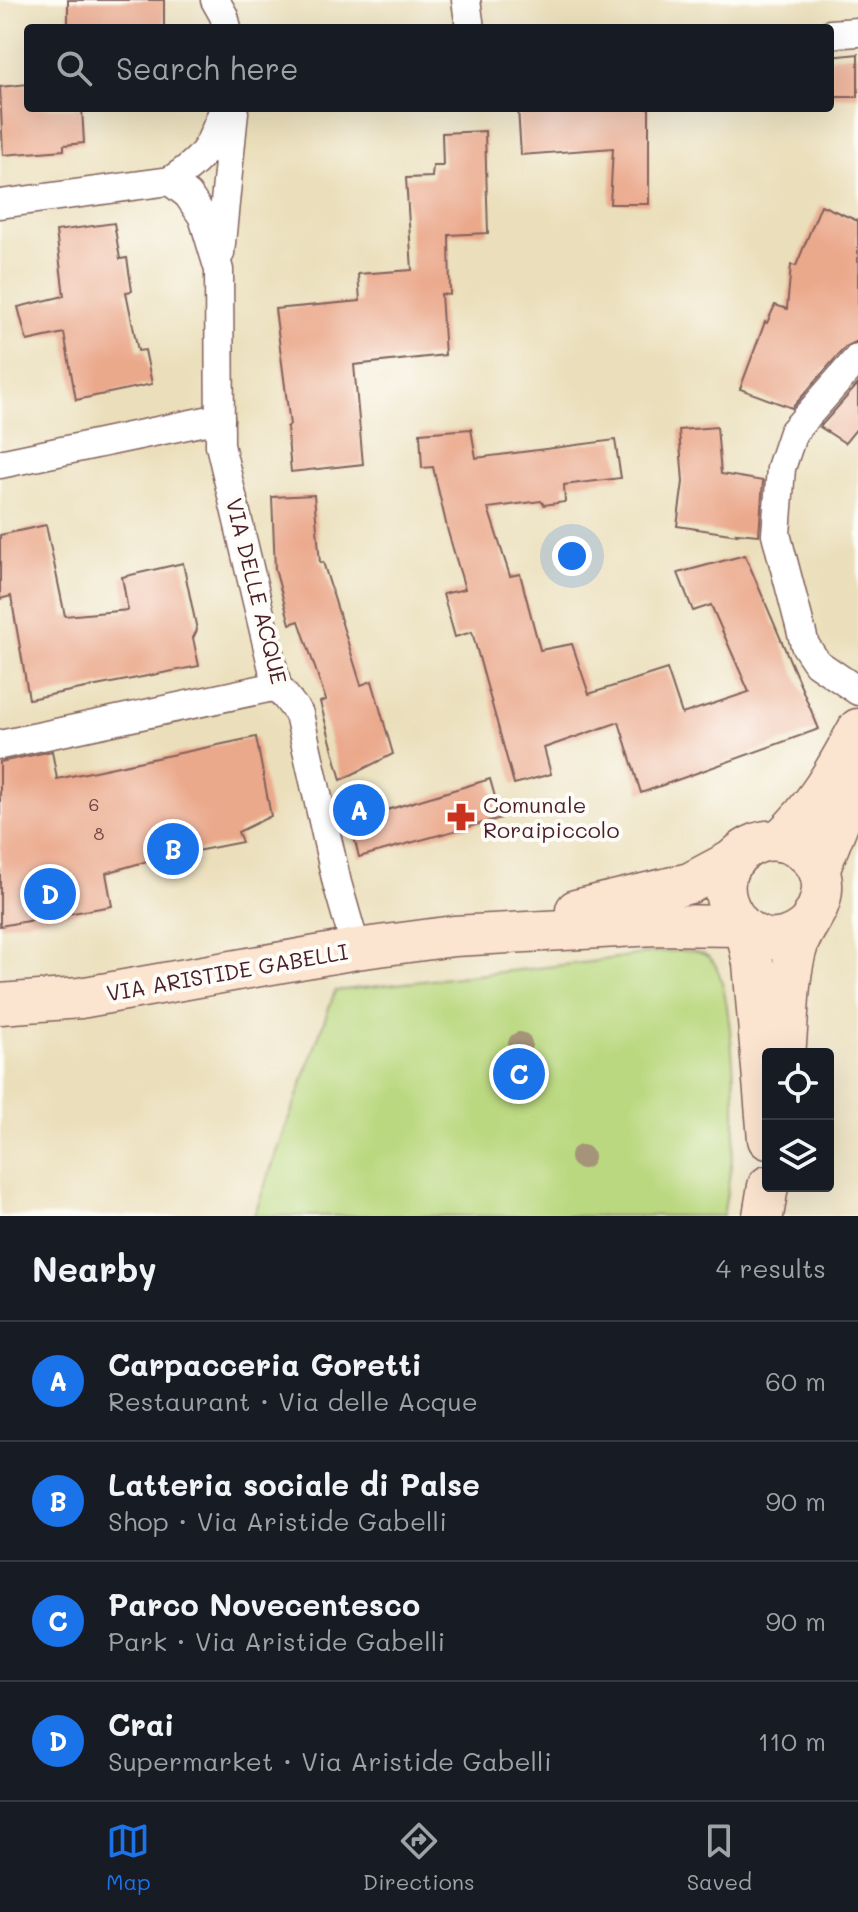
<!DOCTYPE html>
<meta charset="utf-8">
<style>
body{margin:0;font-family:Mali,sans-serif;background:#20242c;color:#f1f3f6}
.controls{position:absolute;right:24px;bottom:24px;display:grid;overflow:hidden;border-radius:8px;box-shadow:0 8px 32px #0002}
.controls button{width:72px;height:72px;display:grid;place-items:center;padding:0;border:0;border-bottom:2px solid #363941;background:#171b24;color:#f1f3f6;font:40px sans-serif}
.you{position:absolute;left:572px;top:556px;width:28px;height:28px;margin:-20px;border:6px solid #fff;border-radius:50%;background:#1a73e8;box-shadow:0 0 0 12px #1a73e833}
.badge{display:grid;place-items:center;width:52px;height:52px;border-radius:50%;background:#1a73e8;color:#fff;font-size:26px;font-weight:700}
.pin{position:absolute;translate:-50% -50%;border:4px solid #fff;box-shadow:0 2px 8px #0006}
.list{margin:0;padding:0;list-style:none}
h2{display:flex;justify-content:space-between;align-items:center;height:104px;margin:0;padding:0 32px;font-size:34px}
h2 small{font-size:26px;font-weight:400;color:#9ea1a6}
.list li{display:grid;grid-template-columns:52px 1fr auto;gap:24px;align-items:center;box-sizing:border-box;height:120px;padding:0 32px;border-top:2px solid #363941}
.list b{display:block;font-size:30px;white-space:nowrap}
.list p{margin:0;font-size:26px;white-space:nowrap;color:#9ea1a6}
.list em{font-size:26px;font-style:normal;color:#9ea1a6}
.icon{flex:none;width:44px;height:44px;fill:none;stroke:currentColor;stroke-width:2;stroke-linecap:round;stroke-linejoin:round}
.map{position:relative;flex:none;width:858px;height:1216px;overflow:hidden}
.search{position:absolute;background:#171b24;box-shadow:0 8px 32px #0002;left:24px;right:24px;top:24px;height:88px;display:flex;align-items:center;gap:20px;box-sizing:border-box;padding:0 28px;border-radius:8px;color:#9ea1a6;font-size:30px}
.sheet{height:584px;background:#171b24}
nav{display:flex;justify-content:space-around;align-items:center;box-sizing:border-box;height:112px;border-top:2px solid #363941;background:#171b24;font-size:22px;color:#9ea1a6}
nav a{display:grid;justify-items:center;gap:4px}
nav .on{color:#1a73e8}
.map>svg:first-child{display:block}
</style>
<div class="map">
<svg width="858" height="1216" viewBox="0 0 858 1216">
<rect width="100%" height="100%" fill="#fdfcf7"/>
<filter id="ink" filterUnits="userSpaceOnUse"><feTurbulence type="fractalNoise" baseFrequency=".0125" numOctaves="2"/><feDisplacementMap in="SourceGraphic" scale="16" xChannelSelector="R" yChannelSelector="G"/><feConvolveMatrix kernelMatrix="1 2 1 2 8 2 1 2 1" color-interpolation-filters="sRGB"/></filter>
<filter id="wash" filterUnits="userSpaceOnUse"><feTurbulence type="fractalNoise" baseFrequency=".006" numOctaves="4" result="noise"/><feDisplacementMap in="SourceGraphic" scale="32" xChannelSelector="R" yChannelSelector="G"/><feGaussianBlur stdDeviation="1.8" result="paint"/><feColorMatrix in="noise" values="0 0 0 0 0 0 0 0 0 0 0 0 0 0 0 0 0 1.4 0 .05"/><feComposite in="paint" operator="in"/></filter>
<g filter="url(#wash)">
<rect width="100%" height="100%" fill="#ebdfbb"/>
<path fill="#bad87f" stroke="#827c55" stroke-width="2" d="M656,952C673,952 696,947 710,958C731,975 736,1095 735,1125C734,1155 728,1186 723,1216H254L335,991L590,962Z"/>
<g id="blocks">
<g fill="#eba98c">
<rect x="68" y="0" width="96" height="28"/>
<path d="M858,54V97H830V57Z"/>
<path d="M28,84V108H82L84,143L64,145V150L3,155L0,87Z"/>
<path d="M518,108H649V204H610L613,148L521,155Z"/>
<path d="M485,131L488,233L449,235L450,295L441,294L445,355L354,365L363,464L291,472L287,427L290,425L275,309L360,301L358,274L412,270L406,178L432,177L433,166H443L442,133Z"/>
<path d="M821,205L858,221V341L845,347L792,408L740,389L765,322L767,323L775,305L787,309L791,265L796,266Z"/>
<path d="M114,223L120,259L127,258L132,291L126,292L138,351L145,350L152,384L76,400L64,333L27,341L18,307L64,296L56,231Z"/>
<path d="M858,384V427L845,443L820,427Z"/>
<path d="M717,427L721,474L763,481L759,535L736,533L737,535L677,526L683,482L679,430Z"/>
<path d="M471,429L476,458L615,440L621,478L564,485L565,502L544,505L541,501L488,508L510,576L520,574L540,650L572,644L589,694L667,669L682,714L749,692L711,605L693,611L678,573L745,555L819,729L641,793L619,722L544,748L551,774L514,784L472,632L455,637L443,594L465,589L448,532L433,467L422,468L420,433Z"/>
<path d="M314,495L320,563L323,562L361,685L372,681L393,754L341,780L320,702L326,700L299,621L290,624L275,569L272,497Z"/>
<path d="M46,525L65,616L128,610L122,577L183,563L197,630L193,638L199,666L29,699L11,596L0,599V535Z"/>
<path d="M256,737L271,816L238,832L242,842L151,860L106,873L112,906L0,926V762L52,751L57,779Z"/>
<path d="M490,779L501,818L359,857L350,821Z"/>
</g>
</g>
</g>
<g filter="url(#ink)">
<use href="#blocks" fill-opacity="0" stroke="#82625d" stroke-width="2"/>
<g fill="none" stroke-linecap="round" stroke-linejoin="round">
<defs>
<g id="street">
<path d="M215,0L224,16L227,28"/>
<path d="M466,0L470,28"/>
<path d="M830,34L858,32"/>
<path d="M170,181L188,195L203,217L219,270L220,445L277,686L299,714L337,883L356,949"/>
<path d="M0,204L170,181C207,157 209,148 224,108"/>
<path d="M220,253L234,112"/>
<path d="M858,358L793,432L781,468L776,534L805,645L817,663L858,691"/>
<path d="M0,464L220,418"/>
<path d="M0,745L277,686"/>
</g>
<g id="secondary">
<path d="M779,841C817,805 834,773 858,729"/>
<path d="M819,871L858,773"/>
<path d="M576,910L690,883L735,859"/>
<path d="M746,930L753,963L768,1139"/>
<path d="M0,1004L80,998L356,949L454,936L656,925L741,926"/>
<path d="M785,1054C789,1019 787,978 798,944C805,924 821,911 822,889C823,874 816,861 804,852C791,842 775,837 758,843C683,871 750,980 809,923"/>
<path d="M763,1216L768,1186"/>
</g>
</defs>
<use href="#street" stroke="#82625d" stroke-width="31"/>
<use href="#secondary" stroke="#82625d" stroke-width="43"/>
<use href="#street" stroke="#fff" stroke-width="28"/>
<use href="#secondary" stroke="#fce5d0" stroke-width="40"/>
</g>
<g fill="#a5947a">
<circle cx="520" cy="1044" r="12"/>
<circle cx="582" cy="1157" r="12"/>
</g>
</g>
<defs>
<symbol id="pharmacy-bare" viewBox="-9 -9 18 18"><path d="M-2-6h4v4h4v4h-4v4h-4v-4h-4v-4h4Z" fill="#c8321e" stroke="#fdfcf7" stroke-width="2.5" paint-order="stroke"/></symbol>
</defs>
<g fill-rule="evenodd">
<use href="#pharmacy-bare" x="441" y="797" width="40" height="40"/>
</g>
<g text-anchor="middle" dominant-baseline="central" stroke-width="8" stroke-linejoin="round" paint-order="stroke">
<g font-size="18" fill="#724243">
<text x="94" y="804">6</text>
<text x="99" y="833">8</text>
</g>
<g font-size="22" fill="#4a1f2b" stroke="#fdfcf7">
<text transform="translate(257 591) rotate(76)">VIA DELLE ACQUE</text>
<text transform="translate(227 972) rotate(-10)">VIA ARISTIDE GABELLI</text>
</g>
<g font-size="22" fill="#4a1f2b" stroke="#fdfcf7" text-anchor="start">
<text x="483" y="804">Comunale<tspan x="483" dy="25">Roraipiccolo</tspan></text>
</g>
</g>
</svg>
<div class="controls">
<button><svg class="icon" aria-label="locate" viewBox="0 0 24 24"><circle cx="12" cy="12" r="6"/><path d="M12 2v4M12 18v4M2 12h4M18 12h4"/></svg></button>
<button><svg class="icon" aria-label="layers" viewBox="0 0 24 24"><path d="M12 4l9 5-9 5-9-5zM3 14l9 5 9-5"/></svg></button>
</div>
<div class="you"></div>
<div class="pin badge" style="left:359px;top:810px">A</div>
<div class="pin badge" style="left:173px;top:849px">B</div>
<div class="pin badge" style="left:519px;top:1074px">C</div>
<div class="pin badge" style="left:50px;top:894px">D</div>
<div class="search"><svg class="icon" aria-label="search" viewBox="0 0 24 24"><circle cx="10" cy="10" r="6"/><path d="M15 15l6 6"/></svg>Search here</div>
</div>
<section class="sheet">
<h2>Nearby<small>4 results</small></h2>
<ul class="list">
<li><span class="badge">A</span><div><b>Carpacceria Goretti</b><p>Restaurant · Via delle Acque</p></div><em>60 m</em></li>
<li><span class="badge">B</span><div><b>Latteria sociale di Palse</b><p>Shop · Via Aristide Gabelli</p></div><em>90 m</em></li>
<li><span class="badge">C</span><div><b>Parco Novecentesco</b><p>Park · Via Aristide Gabelli</p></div><em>90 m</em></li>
<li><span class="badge">D</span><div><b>Crai</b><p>Supermarket · Via Aristide Gabelli</p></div><em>110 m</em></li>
</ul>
</section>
<nav>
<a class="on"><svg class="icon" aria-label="map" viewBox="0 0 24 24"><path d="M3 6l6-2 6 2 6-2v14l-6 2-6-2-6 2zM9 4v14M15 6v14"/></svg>Map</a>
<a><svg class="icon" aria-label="directions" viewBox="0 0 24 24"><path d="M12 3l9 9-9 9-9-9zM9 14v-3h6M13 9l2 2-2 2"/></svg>Directions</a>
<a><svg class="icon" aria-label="saved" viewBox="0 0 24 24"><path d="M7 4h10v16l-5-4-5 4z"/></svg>Saved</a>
</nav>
